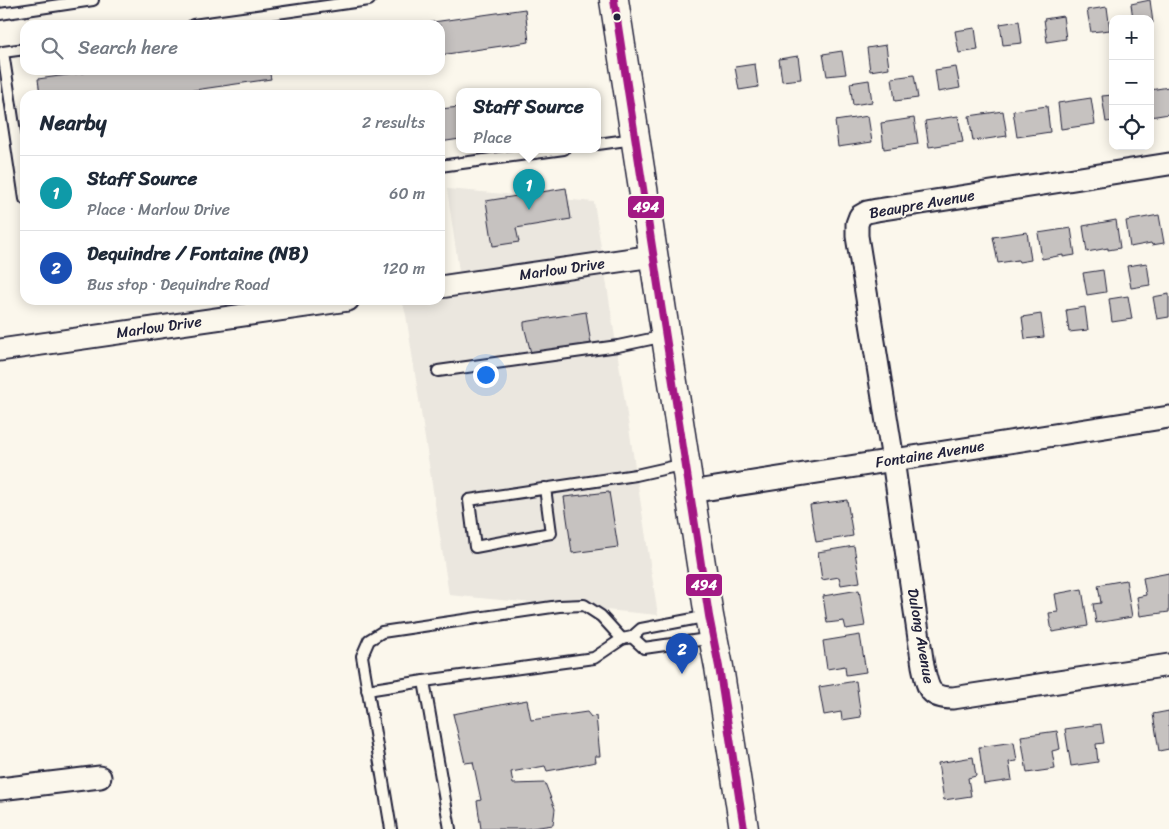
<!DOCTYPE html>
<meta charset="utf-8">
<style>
body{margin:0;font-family:Sriracha,sans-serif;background:#f2f2f3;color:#1f2937}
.controls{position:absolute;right:15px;top:15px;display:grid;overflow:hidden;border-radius:10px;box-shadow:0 2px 12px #0003}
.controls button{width:45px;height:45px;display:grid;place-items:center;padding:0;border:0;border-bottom:1px solid #e0e1e3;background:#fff;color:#1f2937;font:25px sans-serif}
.you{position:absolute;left:485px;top:374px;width:18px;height:18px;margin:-12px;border:4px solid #fff;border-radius:50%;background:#1a73e8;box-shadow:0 0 0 8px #1a73e833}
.badge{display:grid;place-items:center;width:32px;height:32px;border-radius:50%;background:#db2777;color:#fff;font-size:16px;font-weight:700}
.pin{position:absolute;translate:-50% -41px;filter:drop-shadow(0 1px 2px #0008)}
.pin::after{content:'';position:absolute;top:26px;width:18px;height:15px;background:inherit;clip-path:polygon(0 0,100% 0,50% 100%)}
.popup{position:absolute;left:456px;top:88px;width:145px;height:65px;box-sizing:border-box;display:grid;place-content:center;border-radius:10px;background:#fff;filter:drop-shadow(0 1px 4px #0005);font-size:16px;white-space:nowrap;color:#747a83}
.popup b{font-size:19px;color:#1f2937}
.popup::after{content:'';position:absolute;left:50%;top:100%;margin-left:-10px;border:10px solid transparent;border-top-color:#fff}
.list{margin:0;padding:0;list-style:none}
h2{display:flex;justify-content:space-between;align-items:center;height:65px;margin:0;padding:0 20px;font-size:21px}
h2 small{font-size:16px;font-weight:400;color:#747a83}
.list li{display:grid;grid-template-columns:32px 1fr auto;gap:15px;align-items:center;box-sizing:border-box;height:75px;padding:0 20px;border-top:1px solid #e0e1e3}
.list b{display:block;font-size:19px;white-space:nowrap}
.list p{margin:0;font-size:16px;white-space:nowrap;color:#747a83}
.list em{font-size:16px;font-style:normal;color:#747a83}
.icon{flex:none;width:28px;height:28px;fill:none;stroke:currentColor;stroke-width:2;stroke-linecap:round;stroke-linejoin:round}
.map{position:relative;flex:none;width:1169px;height:829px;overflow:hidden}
.search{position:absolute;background:#fff;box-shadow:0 2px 12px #0003;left:20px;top:20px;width:425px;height:55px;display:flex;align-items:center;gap:12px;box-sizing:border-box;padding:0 18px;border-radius:15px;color:#747a83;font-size:19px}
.panel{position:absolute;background:#fff;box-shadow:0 2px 12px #0003;left:20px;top:90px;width:425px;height:215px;border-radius:15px}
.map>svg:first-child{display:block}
</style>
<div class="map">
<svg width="1169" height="829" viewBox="0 0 1169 829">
<rect width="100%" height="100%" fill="#fbf7ec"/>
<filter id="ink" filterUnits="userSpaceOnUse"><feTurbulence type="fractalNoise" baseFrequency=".02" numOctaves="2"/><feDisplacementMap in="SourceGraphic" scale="10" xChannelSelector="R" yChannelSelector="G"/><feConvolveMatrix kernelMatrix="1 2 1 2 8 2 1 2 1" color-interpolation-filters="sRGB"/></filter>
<g filter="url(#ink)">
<path fill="#ebe7df" d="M447,189L594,202L658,615L449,595L406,315L402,300H440V274L459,271Z"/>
<g fill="#c6c2c0" stroke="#22223b">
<path d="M1150,0L1153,23H1150V19H1133L1131,4Z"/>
<path d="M1107,7L1110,30L1091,32L1087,10Z"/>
<path d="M525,9L529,42L440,55V25H412Z"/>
<path d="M1063,16L1066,39L1047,42L1044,19Z"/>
<path d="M1019,21L1022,43L1003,45L1000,24Z"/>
<path d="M975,28L978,50L959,53L955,31Z"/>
<path d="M886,45L889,68L870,71L867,48Z"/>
<path d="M842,51L846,74L827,76L823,54Z"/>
<path d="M798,56L801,79L782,81L779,59Z"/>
<path d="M755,64L758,87L739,90L735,67Z"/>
<path d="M956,67L960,88L938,92L935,70Z"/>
<path d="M103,70H269L271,79L160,95H40L38,79Z"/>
<path d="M914,75L918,98L895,101L892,78Z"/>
<path d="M869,80L872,102L853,105L850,83Z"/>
<path d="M1169,87V114L1150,117V90Z"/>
<path d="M1113,95V121L1106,122L1102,96Z"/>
<path d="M1091,98L1095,124L1061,129L1058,103Z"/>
<path d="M1047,106L1050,132L1017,137L1013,111Z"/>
<path d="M460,107V139L440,142V109Z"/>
<path d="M1003,111L1007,136L973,141L969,116Z"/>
<path d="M868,116L872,142L838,147L835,121Z"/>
<path d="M958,116L963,142L929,147L925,121Z"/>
<path d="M914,118L918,144L884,149L881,123Z"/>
<path d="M566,188L571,219L516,228L519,242L493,246L486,201Z"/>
<path d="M1159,215L1164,243L1152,245L1151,243L1130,247L1126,221Z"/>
<path d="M1116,220L1120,248L1108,250V248L1087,252L1083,226Z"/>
<path d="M1071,228L1075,255L1063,257V255L1042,259L1038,233Z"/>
<path d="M1027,232L1031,260L1019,262L1018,260L998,263L993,237Z"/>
<path d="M1147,263L1150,285L1131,288L1127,266Z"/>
<path d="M1103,270L1106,292L1087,295L1083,273Z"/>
<path d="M1169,294V317L1157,319L1153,297Z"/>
<path d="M1128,296L1132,319L1112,322L1109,299Z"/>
<path d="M1085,307L1088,330L1069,332L1066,310Z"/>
<path d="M586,312L591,344L531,353L524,326V322Z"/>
<path d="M1041,314L1044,337L1025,339L1022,317Z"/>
<path d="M609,492L618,547L572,553L564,497Z"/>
<path d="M847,500L853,536L816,542L810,505Z"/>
<path d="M854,546L860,582L841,585L839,577L822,580L818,552Z"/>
<path d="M1169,573V612L1140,616L1137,597L1146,595L1143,578Z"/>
<path d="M1126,580L1132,617L1096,623L1093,604L1101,603L1098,585Z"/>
<path d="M1082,589L1088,626L1052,632L1049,613L1058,612L1055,594Z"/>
<path d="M859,590L865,626L846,629L844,621L827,623L823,596Z"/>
<path d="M860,635L866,672L846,675L845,666L827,669L823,641Z"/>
<path d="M856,681L861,717L842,720L841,712L824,715L819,687Z"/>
<path d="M527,700L531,720L587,712L591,717L596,716L600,756H595L596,762L547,771L545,766L511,772L513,784L545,783L555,809L553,825L525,829H481L477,801L481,800L473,762L465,763L453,714Z"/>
<path d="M1169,711V749L1159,751L1153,714Z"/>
<path d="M1101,724L1104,743L1096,744L1098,762L1071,766L1065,729Z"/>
<path d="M1057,731L1060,749L1052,751L1055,769L1027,773L1021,736Z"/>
<path d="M1014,742L1017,761L1009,762L1012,780L984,784L979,747Z"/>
<path d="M973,757L976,776L968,778L971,796L944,800L938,763Z"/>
</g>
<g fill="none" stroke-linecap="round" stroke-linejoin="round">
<defs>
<g id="service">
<path d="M0,14L93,0"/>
<path d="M193,25L369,0"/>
<path d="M25,49L3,52L25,199"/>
<path d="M598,144L634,139"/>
<path d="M440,166L564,149"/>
<path d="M438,371L618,346L665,336"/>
<path d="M545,488L551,533L475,547L469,500L636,475L685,464"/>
<path d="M632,637L644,648L714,638"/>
<path d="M367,690L424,681"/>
<path d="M391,829L362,656L369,640L382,632L559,606L584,605L601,616L622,639"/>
<path d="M450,829L424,681L594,658L622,639L632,637L641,629L709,616"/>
</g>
<g id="minor">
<path d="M1169,164L877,210L867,212L860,216L857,224V236L893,460L923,666C928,688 928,698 953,698L1169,665"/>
<path d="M440,287L653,256"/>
<path d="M0,350L348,300"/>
<path d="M690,492L1169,417"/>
<path d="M0,789L100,777"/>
</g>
<path id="secondary" d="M614,0L709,616L719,667L744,829"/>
</defs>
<use href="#service" stroke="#22223b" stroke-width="14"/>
<use href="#minor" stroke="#22223b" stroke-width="25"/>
<use href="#secondary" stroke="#22223b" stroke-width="31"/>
<use href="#service" stroke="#fbf7ec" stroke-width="10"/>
<use href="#minor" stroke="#fbf7ec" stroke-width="21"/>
<use href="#secondary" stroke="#fbf7ec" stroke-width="28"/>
<defs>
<path id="bus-1" d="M614,0L709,616L719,667L744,829"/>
</defs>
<use href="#bus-1" stroke="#fbf7ec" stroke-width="11"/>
<use href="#bus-1" stroke="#a31984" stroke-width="8"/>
</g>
</g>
<circle fill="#22223b" stroke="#fbf7ec" stroke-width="2" cx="617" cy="17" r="4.5"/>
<g text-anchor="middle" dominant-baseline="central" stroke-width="4" stroke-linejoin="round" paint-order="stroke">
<g font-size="15" fill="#22223b" stroke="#fbf7ec">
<text transform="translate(922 204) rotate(-10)">Beaupre Avenue</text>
<text transform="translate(562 269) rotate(-8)">Marlow Drive</text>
<text transform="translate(159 327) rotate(-8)">Marlow Drive</text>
<text transform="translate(930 454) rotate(-9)">Fontaine Avenue</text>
<text transform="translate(921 636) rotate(80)">Dulong Avenue</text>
</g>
</g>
<g stroke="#fbf7ec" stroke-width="2">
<rect x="627" y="195" width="38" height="24" rx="5" fill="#a31984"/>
<rect x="685" y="573" width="38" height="24" rx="5" fill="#a31984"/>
</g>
<g font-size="14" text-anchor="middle" font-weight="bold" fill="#fff">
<text x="646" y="212">494</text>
<text x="704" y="590">494</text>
</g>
</svg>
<div class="controls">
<button>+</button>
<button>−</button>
<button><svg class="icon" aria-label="locate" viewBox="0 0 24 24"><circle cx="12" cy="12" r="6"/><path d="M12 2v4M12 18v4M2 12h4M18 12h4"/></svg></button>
</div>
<div class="you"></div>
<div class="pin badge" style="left:529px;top:210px;background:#0f9aa8">1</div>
<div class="popup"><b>Staff Source</b>Place</div>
<div class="pin badge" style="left:682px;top:674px;background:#1a4fb4">2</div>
<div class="search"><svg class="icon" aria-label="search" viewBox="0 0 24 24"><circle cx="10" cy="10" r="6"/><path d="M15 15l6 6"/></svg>Search here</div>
<section class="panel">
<h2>Nearby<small>2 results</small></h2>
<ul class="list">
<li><span class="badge" style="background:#0f9aa8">1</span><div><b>Staff Source</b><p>Place · Marlow Drive</p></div><em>60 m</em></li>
<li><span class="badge" style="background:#1a4fb4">2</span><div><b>Dequindre / Fontaine (NB)</b><p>Bus stop · Dequindre Road</p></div><em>120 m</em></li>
</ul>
</section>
</div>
